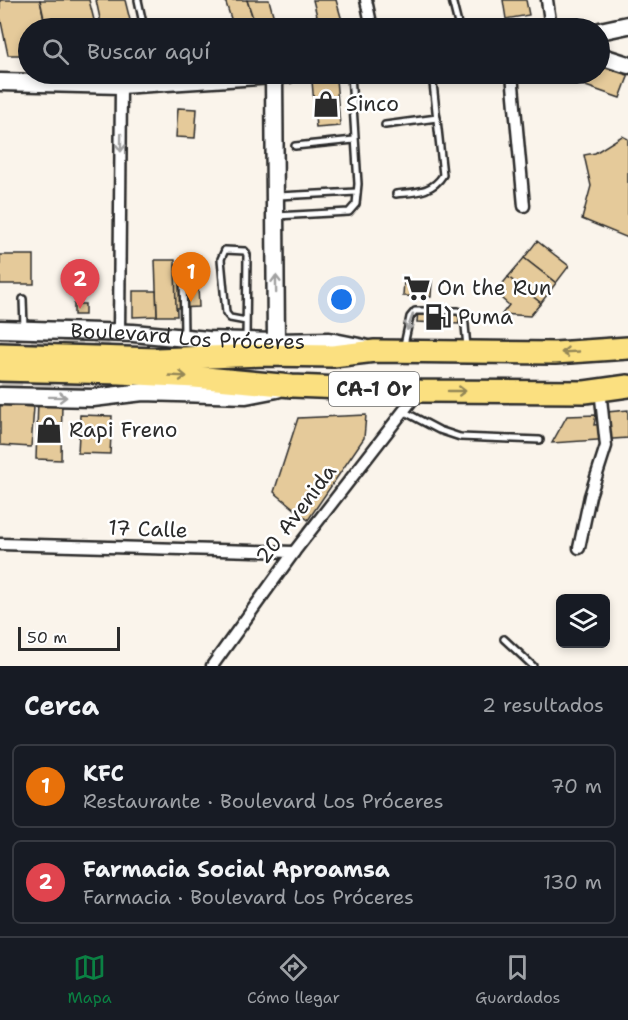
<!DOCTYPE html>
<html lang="es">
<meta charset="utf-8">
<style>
body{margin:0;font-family:"Shantell Sans",sans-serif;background:#20242c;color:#f1f3f6}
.controls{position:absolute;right:18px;bottom:18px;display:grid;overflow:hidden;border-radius:9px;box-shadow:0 3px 9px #0003}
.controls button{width:54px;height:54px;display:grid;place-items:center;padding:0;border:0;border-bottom:2px solid #363941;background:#171b24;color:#f1f3f6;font:30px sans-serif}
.scale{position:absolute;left:18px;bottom:15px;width:102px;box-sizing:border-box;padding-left:6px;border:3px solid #2b2b2b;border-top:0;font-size:16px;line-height:21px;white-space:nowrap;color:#2b2b2b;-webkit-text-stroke:4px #fff;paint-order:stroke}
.you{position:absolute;left:342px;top:300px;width:21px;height:21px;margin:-15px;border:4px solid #fff;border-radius:50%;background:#1a73e8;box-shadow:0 0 0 9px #1a73e833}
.badge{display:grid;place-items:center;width:39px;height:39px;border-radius:50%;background:#0b8043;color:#fff;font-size:20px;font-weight:700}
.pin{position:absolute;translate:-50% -50px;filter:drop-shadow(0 2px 3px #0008)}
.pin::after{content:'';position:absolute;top:32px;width:21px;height:18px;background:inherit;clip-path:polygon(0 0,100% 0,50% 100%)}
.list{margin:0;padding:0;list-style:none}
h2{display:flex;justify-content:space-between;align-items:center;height:78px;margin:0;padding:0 24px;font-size:26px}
h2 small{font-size:20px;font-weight:400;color:#9ea1a6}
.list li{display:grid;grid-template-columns:39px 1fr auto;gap:18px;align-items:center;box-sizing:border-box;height:84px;margin:0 12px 12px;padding:0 12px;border:2px solid #363941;border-radius:9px}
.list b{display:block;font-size:22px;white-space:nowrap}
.list p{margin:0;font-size:20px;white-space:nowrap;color:#9ea1a6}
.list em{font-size:20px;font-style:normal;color:#9ea1a6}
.icon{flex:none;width:33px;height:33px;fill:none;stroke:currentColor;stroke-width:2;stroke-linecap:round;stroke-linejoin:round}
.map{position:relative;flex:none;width:628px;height:666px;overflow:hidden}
.search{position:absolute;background:#171b24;box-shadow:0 3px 9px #0003;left:18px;right:18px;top:18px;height:66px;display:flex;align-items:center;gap:15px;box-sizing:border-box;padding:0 21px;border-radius:33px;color:#9ea1a6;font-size:22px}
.sheet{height:270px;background:#171b24}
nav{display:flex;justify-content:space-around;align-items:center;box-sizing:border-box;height:84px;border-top:2px solid #363941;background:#171b24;font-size:16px;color:#9ea1a6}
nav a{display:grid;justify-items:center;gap:3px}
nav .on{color:#0b8043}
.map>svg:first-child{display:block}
</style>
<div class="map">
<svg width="628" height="666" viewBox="0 0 628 666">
<rect width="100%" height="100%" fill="#faf4eb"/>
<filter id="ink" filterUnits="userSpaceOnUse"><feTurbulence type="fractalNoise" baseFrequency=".0167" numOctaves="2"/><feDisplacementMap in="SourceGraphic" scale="12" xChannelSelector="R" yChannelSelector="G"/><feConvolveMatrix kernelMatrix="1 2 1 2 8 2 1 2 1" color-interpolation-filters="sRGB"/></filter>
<g filter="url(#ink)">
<g fill="#e5ca9a" stroke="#2b2b2b" stroke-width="1.5">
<path d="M0,0H40L46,28H28V55H8L0,17Z"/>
<path d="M40,0H89L96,28H46Z"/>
<path d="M96,0H125L132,28H102Z"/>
<path d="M225,0H247L255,24L241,28H234Z"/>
<path d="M247,0H269L274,18L255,24Z"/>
<path d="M313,0H336L343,24L320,28Z"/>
<path d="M503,0H526L529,15L506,19Z"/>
<path d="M317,16L320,28H304L301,21Z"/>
<path d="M600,61L628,72V77L620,98L580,84L584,74H600Z"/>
<path d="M336,79L340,126L316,128L312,81Z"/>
<path d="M178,108L197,109L195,138L176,137Z"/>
<path d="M622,136L628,139V238L582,219L591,186L584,155L595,153Z"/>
<path d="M537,241L569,266L556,283L524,258Z"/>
<rect x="0" y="255" width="34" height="29"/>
<path d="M524,258L556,283L541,303L508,277Z"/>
<path d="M155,260H175L177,316H157Z"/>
<path d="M197,264L199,307L176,308L175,265Z"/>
<path d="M508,277L541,303L530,316L502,314L509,305L495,293Z"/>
<path d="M404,280H432L431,297L403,296Z"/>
<path d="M133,291H156L157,316L133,317Z"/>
<rect x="74" y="304" width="11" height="11"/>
<path d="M418,310L459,312V324L417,322Z"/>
<path d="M38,401H62L61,460L36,459Z"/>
<path d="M0,405L34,407L31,447L0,445Z"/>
<path d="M628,410V438L552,443L567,416L596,415L594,425L605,424L607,412Z"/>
<path d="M80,415L112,416L110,454L78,453Z"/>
<path d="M366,415L364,438L308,520L274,492L298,418Z"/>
</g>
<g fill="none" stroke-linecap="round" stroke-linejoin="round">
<path stroke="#d1ccc5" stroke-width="21" stroke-dasharray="21 10" stroke-linecap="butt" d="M0,340L85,343C90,344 96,345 99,348C112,359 109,380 94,385H0"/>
<defs>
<g id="lane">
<path d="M138,0L144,28"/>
<path d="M452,0L459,28"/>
<path d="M385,125L437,118"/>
<path d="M295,146L354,140"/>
<path d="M396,194C415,192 432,193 443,175L432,74"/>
<path d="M278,196L357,192"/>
<path d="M276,216L349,212L356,204L358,184L351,74"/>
<path d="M183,268L184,336"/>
<path d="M23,299L24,327"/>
<path d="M246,321L230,318L226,313L221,259L225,250L245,251L247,255L246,340"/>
<path d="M404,345L410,317L415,311H458L464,315L467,347"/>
<path d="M403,411L439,430L460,437L540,440"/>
<path d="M504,639L533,666"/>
</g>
<g id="street">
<path d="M366,0L372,28"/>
<path d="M547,0L551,28"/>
<path d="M512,74L524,206"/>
<path d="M119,333L121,85"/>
<path d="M0,544L294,552"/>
<path d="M579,548L590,496L606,446L600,389"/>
<path d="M212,666L294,552L419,391"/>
</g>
<g id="secondary">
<path d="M600,31L628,25"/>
<path d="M600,56L628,65"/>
<path d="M274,75L276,342"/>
<path d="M0,82L121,85L288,74"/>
<path id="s1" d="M0,329L133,333L208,340L276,342L329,341L364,348"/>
<path d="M0,396L93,398L143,392L246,395L277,389"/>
</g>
<g id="highway">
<path d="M0,354L156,359L265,355L333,356L375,351L555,353L628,348"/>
<path d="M0,370L120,373L195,377L292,386L419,391L585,392L628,386"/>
</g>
</defs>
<use href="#lane" stroke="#2b2b2b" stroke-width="10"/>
<use href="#street" stroke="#2b2b2b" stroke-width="15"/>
<use href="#secondary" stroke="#2b2b2b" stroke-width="21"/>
<use href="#highway" stroke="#2b2b2b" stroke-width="26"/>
<use href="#lane" stroke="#fff" stroke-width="5"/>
<use href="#street" stroke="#fff" stroke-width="10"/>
<use href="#secondary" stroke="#fff" stroke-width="16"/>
<use href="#highway" stroke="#fbe080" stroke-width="21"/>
</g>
<defs><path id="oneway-shaft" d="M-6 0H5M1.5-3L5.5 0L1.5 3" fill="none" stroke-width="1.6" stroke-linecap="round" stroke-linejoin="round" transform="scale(1.5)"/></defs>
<g stroke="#a0a0a0">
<use href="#oneway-shaft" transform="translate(121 143) rotate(91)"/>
<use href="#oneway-shaft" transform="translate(276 284) rotate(-91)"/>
<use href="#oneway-shaft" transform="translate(410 322) rotate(110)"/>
<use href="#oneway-shaft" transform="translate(58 397) rotate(1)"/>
</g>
<g stroke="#938656">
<use href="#oneway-shaft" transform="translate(570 352) rotate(177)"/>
<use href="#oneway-shaft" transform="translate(178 376) rotate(3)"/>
<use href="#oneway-shaft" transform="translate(457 391)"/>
</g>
</g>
<defs>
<symbol id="shop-bare" viewBox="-9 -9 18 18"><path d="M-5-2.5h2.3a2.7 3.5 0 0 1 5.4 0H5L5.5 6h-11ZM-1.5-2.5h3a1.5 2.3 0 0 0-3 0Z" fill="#2b2b2b" stroke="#fff" stroke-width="2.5" paint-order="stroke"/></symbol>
<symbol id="supermarket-bare" viewBox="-9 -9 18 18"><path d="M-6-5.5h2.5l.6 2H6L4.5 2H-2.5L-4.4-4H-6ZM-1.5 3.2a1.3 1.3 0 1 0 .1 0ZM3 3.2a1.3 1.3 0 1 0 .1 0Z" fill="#2b2b2b" stroke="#fff" stroke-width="2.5" paint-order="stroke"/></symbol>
<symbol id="fuel-bare" viewBox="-9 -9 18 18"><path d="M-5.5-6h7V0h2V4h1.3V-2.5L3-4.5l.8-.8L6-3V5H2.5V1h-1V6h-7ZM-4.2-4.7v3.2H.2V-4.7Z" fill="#2b2b2b" stroke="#fff" stroke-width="2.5" paint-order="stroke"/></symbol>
</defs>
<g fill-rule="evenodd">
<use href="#shop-bare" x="307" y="85" width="38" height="38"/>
<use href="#supermarket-bare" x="398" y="269" width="38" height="38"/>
<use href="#fuel-bare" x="419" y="298" width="38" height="38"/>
<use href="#shop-bare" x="30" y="411" width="38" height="38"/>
</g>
<g text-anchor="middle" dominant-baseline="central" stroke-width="5" stroke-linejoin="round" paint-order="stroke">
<rect fill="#fff" stroke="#6b6b6b" stroke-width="1.5" x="329" y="372" width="90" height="34" rx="4.5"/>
<g font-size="20" font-weight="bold" fill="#2b2b2b">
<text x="374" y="389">CA-1 Or</text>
</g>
<g font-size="21" fill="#2b2b2b" stroke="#fff" text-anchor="start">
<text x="346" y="104">Sinco</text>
<text x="437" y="288">On the Run</text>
<text x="458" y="317">Puma</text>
<text x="69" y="430">Rapi Freno</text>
</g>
<g font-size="21" fill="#2b2b2b" stroke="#fff">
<text stroke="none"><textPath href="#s1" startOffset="188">Boulevard Los Próceres</textPath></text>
<text transform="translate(296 514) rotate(-53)">20 Avenida</text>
<text transform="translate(148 529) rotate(2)">17 Calle</text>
</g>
</g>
</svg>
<div class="controls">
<button><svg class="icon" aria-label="layers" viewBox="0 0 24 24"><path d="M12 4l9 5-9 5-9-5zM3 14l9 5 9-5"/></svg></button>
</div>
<div class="scale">50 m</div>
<div class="you"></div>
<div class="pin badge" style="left:191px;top:302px;background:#e8710a">1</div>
<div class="pin badge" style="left:80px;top:309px;background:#e0444e">2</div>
<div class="search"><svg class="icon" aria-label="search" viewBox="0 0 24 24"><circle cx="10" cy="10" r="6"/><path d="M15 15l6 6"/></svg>Buscar aquí</div>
</div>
<section class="sheet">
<h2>Cerca<small>2 resultados</small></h2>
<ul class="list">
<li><span class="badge" style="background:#e8710a">1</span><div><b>KFC</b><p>Restaurante · Boulevard Los Próceres</p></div><em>70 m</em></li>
<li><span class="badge" style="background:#e0444e">2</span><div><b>Farmacia Social Aproamsa</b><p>Farmacia · Boulevard Los Próceres</p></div><em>130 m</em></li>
</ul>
</section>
<nav>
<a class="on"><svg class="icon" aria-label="map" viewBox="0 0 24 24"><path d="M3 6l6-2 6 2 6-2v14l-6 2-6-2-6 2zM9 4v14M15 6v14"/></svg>Mapa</a>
<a><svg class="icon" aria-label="directions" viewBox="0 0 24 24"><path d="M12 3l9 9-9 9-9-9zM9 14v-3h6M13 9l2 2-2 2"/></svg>Cómo llegar</a>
<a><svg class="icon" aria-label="saved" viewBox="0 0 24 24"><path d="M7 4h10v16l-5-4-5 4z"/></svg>Guardados</a>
</nav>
